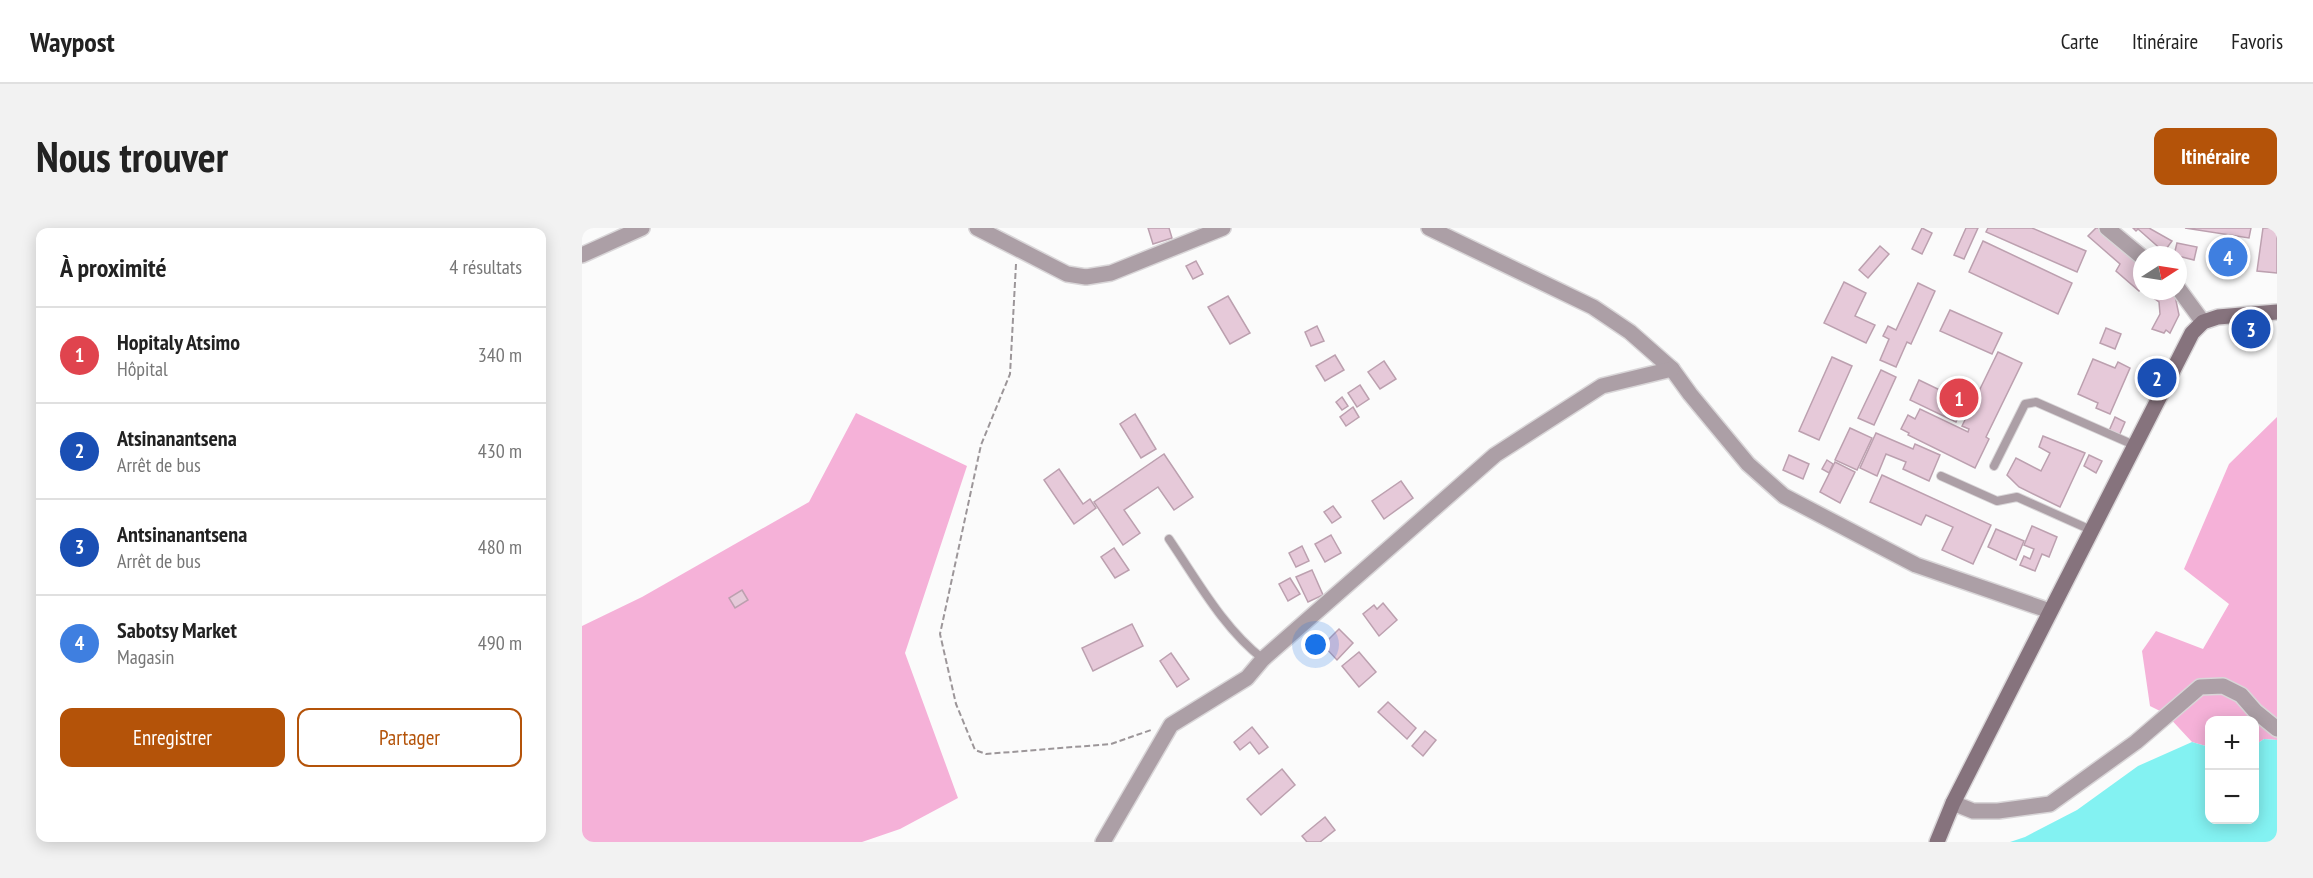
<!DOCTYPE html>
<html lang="fr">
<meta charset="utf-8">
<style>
body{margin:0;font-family:"PT Sans Narrow",sans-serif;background:#f2f2f2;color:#222}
.controls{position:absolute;right:18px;bottom:18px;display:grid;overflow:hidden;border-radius:12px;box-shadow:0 3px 15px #0003}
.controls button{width:54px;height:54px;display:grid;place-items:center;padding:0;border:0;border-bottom:2px solid #e0e0e0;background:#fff;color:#222;font:30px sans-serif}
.compass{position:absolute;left:1551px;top:18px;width:54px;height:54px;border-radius:50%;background:#fff;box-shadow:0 3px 15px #0003;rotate:78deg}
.you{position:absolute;left:734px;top:417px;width:21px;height:21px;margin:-15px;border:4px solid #fff;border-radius:50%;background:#1a73e8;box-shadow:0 0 0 9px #1a73e833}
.badge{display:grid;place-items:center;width:39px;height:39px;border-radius:50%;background:#b45309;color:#fff;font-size:20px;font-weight:700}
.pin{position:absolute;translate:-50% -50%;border:3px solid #fff;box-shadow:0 2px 6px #0006}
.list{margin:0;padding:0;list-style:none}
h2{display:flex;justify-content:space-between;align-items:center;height:78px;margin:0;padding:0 24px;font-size:26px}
h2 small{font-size:20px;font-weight:400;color:#767676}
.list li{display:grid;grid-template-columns:39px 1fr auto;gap:18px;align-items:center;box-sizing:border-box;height:96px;padding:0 24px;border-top:2px solid #e0e0e0}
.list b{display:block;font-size:22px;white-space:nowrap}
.list p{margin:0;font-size:20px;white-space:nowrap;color:#767676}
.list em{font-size:20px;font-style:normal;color:#767676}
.actions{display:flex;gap:12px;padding:18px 24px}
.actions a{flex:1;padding:14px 0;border:2px solid #b45309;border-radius:12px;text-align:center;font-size:21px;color:#b45309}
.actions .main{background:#b45309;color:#fff}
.map{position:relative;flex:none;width:1695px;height:614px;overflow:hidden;border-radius:12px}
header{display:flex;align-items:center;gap:36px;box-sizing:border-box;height:84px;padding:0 30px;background:#fff;border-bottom:2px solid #e0e0e0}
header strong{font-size:28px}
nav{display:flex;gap:33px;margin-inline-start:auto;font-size:21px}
.intro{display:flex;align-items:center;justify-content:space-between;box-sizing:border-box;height:144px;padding:0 36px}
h1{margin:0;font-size:42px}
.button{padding:15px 27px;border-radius:12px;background:#b45309;color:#fff;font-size:21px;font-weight:700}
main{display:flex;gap:36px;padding:0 36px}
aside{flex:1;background:#fff;border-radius:12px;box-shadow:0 3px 15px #0003}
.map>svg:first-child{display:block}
</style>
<header>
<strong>Waypost</strong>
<nav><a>Carte</a><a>Itinéraire</a><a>Favoris</a></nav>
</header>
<div class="intro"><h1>Nous trouver</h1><a class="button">Itinéraire</a></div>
<main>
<aside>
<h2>À proximité<small>4 résultats</small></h2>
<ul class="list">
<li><span class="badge" style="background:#e0444e">1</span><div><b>Hopitaly Atsimo</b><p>Hôpital</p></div><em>340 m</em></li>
<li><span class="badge" style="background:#1a4fb4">2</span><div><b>Atsinanantsena</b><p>Arrêt de bus</p></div><em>430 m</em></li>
<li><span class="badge" style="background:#1a4fb4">3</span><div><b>Antsinanantsena</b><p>Arrêt de bus</p></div><em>480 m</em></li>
<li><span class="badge" style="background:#3f7fe0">4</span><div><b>Sabotsy Market</b><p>Magasin</p></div><em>490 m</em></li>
</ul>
<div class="actions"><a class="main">Enregistrer</a><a>Partager</a></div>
</aside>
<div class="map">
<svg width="1695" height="614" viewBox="0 0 1695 614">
<rect width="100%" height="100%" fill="#fbfbfb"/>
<g fill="#f5b1d8">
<path d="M274,185L385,238L323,425L376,570L318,601L280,614H0V398L60,369L227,274Z"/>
<path d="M1695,189V512L1682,511L1673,517L1672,493H1628L1627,519L1610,514L1584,486L1568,478L1560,423L1574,403L1621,421L1647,376L1602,341L1647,236Z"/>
</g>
<path fill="#83f2f2" d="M1682,511L1695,512V614H1428L1443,609L1495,582L1556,538L1610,514L1627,519L1628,592H1672L1673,517Z"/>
<g fill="#e6c9d9" stroke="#bca0af" stroke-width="1.5">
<path d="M566,0H587L590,10L571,16Z"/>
<path d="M1340,0L1350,5L1340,26L1330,21Z"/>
<path d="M1384,0H1396L1382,31L1372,27Z"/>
<path d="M1406,0H1450L1504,23L1495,44L1404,4Z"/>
<path d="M1514,0H1523L1560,33V60L1557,63L1534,43L1538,36L1506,8Z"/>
<path d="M1551,0H1567L1590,13L1582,24L1556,1L1554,3Z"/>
<path d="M1603,0H1669L1667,10Z"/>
<path d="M1681,0H1695V45L1675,43Z"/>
<path d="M1401,13L1490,55L1476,86L1387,44Z"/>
<path d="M1595,15L1615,19L1612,32L1592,27Z"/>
<path d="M1298,18L1307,26L1286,50L1277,42Z"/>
<path d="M614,33L621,46L611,51L604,38Z"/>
<path d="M1262,54L1284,65L1273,88L1293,97L1284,115L1242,95Z"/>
<path d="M1336,55L1353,63L1329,116L1325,114L1314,139L1298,132L1307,111L1301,108L1306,98L1314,102Z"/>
<path d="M1572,63H1592L1597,87L1588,105L1584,102L1582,105L1570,101L1578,86L1577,74L1570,69Z"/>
<path d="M646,68L668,105L648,116L626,79Z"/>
<path d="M1368,82L1420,105L1410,126L1358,103Z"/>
<path d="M735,98L742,113L729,118L723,104Z"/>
<path d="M1524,100L1539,106L1533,121L1518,115Z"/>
<path d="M1416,124L1440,135L1404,209L1407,211L1393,240L1326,207L1327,205L1319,201L1326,187L1333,191L1338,181L1386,204L1387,201L1380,198Z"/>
<path d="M753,127L762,142L743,153L734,138Z"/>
<path d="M1250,129L1270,138L1237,212L1217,203Z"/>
<path d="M1511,131L1533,140L1536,134L1548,140L1528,186L1514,180L1516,175L1496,166Z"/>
<path d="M802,133L814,151L798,161L786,144Z"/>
<path d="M1299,142L1314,149L1292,197L1276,190Z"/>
<path d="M1337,152L1383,174L1374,194L1328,172Z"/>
<path d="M778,157L787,171L775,179L766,165Z"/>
<path d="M760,169L766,178L760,182L754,174Z"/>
<path d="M771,179L777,189L764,198L758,189Z"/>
<path d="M553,186L574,221L559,230L538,196Z"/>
<path d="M1533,189L1543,194L1537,208L1527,203Z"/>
<path d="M1268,200L1290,210L1275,242L1253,232Z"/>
<path d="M1294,205L1331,221L1333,216L1358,227L1347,253L1321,241L1324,234L1304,226L1295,248L1278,240Z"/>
<path d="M1461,208L1503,225L1478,279L1437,259L1425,247L1434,230L1459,243L1468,225L1457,219Z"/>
<path d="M582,226L611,269L592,282L576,259L542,282L558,305L541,317L512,274Z"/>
<path d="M1207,227L1227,236L1221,251L1201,242Z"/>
<path d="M1507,227L1520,233L1514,245L1502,238Z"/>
<path d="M1245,232L1251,236L1247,245L1240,241Z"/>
<path d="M1253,234L1273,244L1258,275L1238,264Z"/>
<path d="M477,241L501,276L508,271L514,280L492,296L462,252Z"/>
<path d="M1300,247L1409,297L1391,336L1360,322L1371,299L1344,287L1339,297L1288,274Z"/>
<path d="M819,253L831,270L802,291L790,273Z"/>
<path d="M751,278L759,289L750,295L742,284Z"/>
<path d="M1450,298L1475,309L1467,329L1460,326L1453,343L1438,337L1442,328L1448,331L1452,321L1442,317Z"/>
<path d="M1414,301L1442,313L1434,332L1406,319Z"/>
<path d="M749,307L759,325L743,334L733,316Z"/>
<path d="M720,318L727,333L714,339L707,325Z"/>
<path d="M532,320L547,342L533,350L519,329Z"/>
<path d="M730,342L741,367L726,374L714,349Z"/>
<path d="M708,350L718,366L706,373L697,356Z"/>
<path d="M160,362L166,372L153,380L147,370Z"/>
<path d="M801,375L815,392L797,408L781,386L792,377L795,381Z"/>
<path d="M550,396L561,418L511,443L500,420Z"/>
<path d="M757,401L771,415L755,432L741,417Z"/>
<path d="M777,424L794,444L777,459L760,438Z"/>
<path d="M589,425L607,451L595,459L578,433Z"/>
<path d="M806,474L834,500L825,511L796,484Z"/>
<path d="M670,499L686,519L677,526L668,514L658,522L652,514Z"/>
<path d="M843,503L854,512L841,528L830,518Z"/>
<path d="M700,541L713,557L679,587L665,571Z"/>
<path d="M743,589L753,602L738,614H725L720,608Z"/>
</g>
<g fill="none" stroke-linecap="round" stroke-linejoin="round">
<defs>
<g id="lane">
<path d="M1412,238L1443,176L1454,174L1552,217"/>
<path d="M1359,248L1415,273L1435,269L1509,302"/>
<path d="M587,311C615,352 641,400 681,431"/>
</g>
<g id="street">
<path d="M395,0L485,46L504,49L529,45L641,0"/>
<path d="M847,0L1011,79L1048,104L1090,141L1108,166L1166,236L1202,268L1334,337L1468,383"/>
<path d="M1525,0L1560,29"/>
<path d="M0,27L60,0"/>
<path d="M1596,60L1621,94"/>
<path d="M1371,575L1391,583H1416L1468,576L1554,514L1618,459L1641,458L1659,467L1673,483L1695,501"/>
<path d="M521,614L589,497L665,450L681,431L913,227L1020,158L1090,141"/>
</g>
<path id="secondary" d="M1355,614L1371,575L1610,105L1621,94L1636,89L1695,84"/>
</defs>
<use href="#lane" stroke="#d9d6d8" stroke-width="10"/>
<use href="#street" stroke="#d9d6d8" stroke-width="18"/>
<use href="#secondary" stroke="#d9d6d8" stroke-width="18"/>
<path stroke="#9c9699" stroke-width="2" stroke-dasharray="6 3" stroke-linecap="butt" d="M434,36L428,146L399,217L358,406L374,476L393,522L404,526L529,516L569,502"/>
<use href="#lane" stroke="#ac9fa6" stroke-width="8"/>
<use href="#street" stroke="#ac9fa6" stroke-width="15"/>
<use href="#secondary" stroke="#86737d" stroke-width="15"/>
</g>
</svg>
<div class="controls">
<button>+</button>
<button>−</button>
</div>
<svg class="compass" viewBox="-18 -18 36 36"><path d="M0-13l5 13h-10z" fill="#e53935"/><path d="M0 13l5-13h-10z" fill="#767676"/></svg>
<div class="you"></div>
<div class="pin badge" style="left:1377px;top:170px;background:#e0444e">1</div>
<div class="pin badge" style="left:1575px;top:150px;background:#1a4fb4">2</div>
<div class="pin badge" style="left:1669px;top:101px;background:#1a4fb4">3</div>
<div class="pin badge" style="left:1646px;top:29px;background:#3f7fe0">4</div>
</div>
</main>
